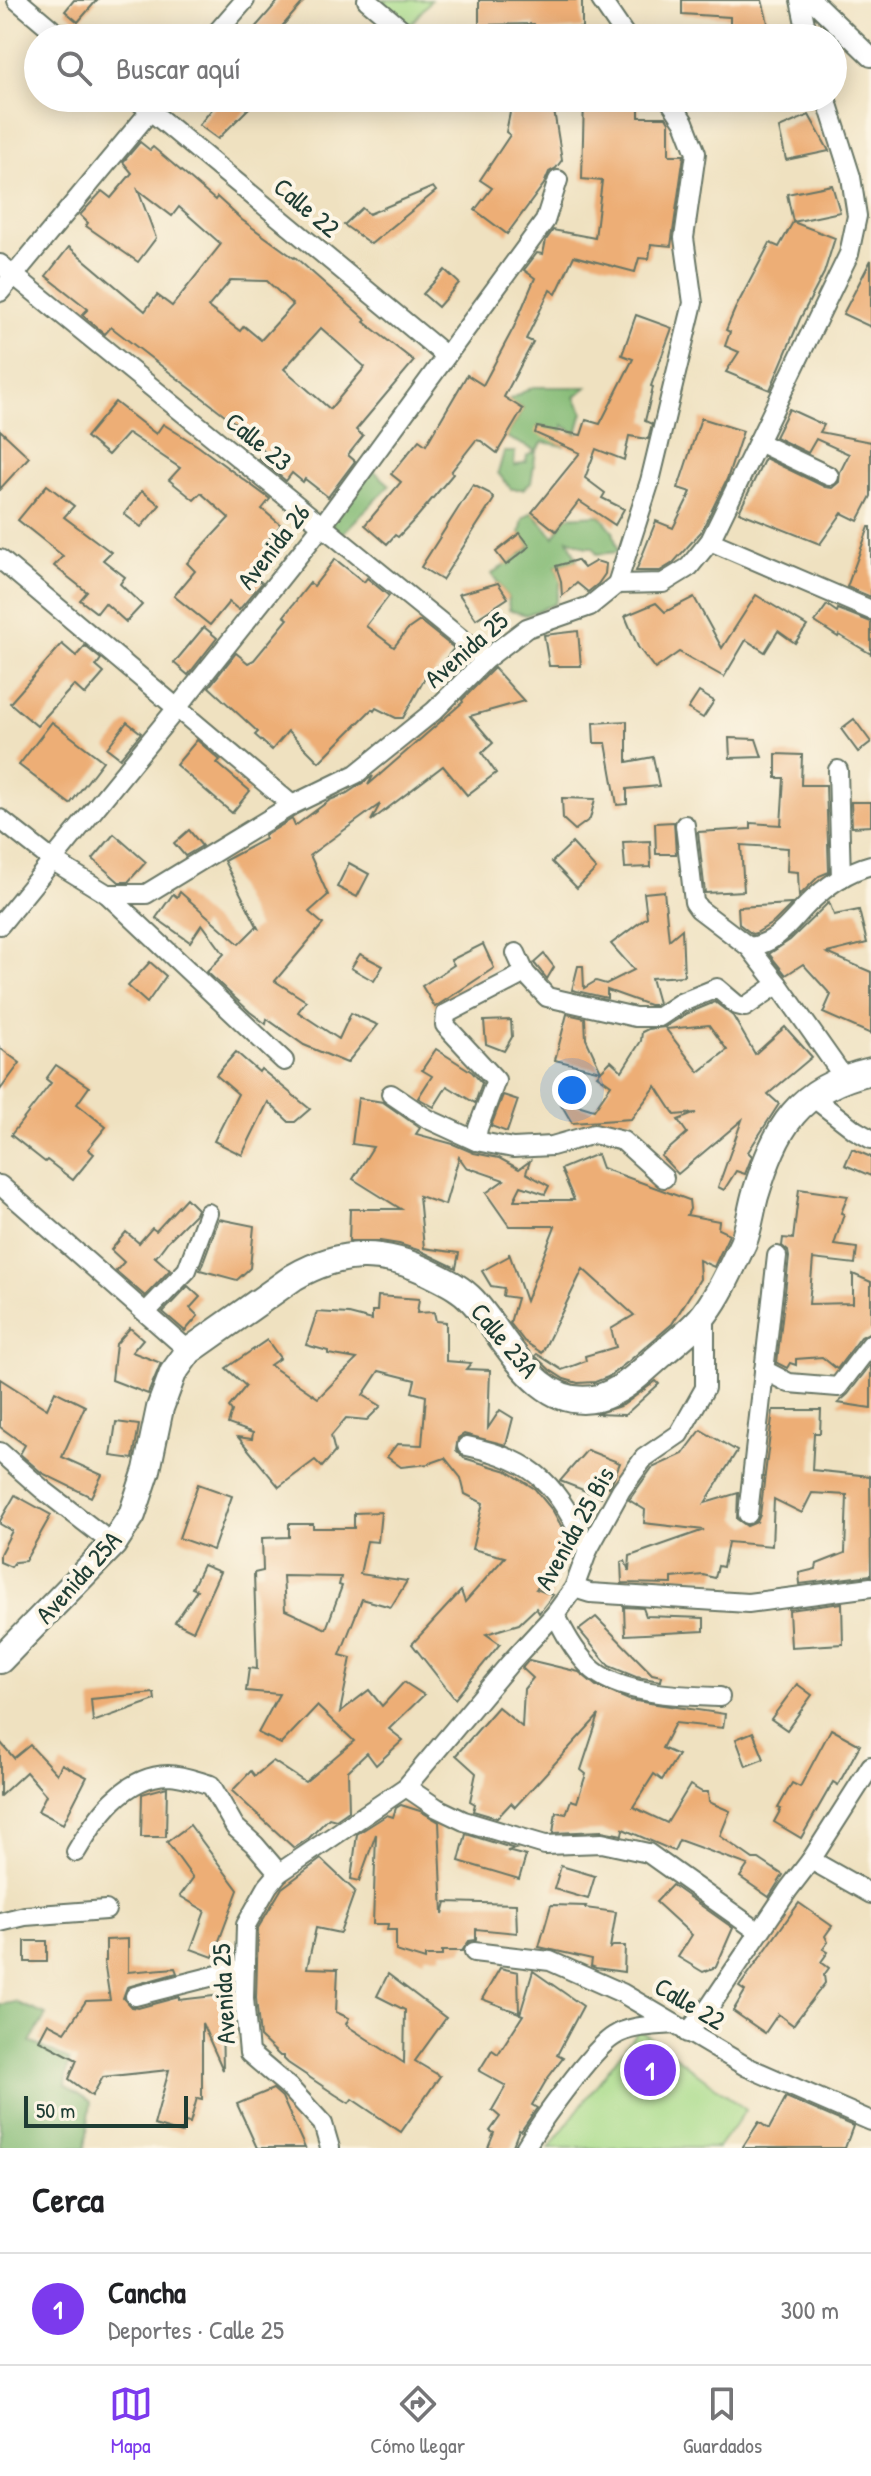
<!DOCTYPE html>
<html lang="es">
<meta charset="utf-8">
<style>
body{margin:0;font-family:"Patrick Hand",sans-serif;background:#f6f6f6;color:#202124}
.scale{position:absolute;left:24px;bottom:20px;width:164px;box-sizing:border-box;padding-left:8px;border:4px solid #1f3d34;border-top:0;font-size:22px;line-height:28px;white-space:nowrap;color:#1f3d34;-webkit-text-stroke:6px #fcf5e5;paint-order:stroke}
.you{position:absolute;left:572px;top:1090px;width:28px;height:28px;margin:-20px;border:6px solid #fff;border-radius:50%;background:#1a73e8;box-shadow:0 0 0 12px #1a73e833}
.badge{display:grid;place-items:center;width:52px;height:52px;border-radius:50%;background:#7c3aed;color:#fff;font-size:26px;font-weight:700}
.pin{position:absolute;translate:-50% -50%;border:4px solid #fff;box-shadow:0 2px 8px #0006}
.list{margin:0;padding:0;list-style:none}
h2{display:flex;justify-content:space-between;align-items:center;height:104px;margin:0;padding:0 32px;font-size:34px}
h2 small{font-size:26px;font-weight:400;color:#757577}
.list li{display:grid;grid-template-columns:52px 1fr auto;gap:24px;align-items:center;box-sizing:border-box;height:112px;padding:0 32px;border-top:2px solid #e0e0e0}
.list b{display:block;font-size:30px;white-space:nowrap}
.list p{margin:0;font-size:26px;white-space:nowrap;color:#757577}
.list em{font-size:26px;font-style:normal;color:#757577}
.icon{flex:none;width:44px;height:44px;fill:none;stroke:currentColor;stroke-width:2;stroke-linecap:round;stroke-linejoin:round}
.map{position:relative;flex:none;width:871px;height:2148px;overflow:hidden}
.search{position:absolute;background:#fff;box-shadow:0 4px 20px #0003;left:24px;right:24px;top:24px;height:88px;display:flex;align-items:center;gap:20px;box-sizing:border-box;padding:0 28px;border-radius:44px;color:#757577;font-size:30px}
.sheet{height:216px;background:#fff}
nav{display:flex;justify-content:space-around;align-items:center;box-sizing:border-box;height:112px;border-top:2px solid #e0e0e0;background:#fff;font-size:22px;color:#757577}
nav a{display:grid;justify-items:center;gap:4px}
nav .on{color:#7c3aed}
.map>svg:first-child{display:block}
</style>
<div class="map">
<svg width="871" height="2148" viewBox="0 0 871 2148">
<rect width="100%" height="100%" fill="#fcf5e5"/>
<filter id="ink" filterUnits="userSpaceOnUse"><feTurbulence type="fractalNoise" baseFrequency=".0125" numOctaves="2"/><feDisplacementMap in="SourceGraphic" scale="16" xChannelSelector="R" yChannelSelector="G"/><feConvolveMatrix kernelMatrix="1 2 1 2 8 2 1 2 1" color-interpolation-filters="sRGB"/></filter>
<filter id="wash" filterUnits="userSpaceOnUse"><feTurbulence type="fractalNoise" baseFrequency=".006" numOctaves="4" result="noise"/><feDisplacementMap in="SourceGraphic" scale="32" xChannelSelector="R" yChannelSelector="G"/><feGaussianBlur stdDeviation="1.8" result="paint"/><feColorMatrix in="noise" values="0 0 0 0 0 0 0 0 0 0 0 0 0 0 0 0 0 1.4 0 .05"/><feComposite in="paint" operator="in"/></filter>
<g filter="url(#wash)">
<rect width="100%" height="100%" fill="#efe1c0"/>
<g fill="#a9dc8b" stroke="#648c60" stroke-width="2">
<path d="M381,0H431L410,25Z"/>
<path d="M639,2029L746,2110L718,2148H549Z"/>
</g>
<g fill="#86bc77" stroke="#527c56" stroke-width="2">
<path d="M533,387H587L575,397L583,412L577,434L563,425L564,446L543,442L536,451L531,483L523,489H511L498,473L504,452H515L514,466L526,462L527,456L536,451L506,437L523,409L508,400Z"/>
<path d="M372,469L390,485L339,537L322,526Z"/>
<path d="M532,512L554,537L566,517L600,515L613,531L618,552L597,554L593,547H586L568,539L577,560L556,566L561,581L555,604L526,615L509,610L508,598L492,574L530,547L520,533L523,519Z"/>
<path d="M15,2002L46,2015L30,2042L69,2060L65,2085L91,2102L85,2148H0V2005Z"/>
</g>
<g id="blocks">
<g fill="#edae76" fill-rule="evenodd">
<path d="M74,0H97L78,22L65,11Z"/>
<path d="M279,0H305L272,38H246Z"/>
<path d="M479,0H582V28L535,32L534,24L479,25Z"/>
<path d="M682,0H762L772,38H749L747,25H730V17L682,14Z"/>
<path d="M221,98H237L249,108L218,139L199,125Z"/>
<path d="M513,98H552L562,160L556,168L549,172L544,184L507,234L475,210L492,188L480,180L510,135L506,132Z"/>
<path d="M584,98H639V117H666L669,122V155H684L671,246L651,244L649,259L639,258L635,272L574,256L556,294L550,290L526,339L533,342L504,397L523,409L497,453L481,441L476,440L451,472L453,474L417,517L398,537L395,535L387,544L365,525L401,482L391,474L419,440L426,445L467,375L483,385L514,327L535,278L524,270L537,253L543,254L546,240L553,230L595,238L602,181L582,179Z"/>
<path d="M809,115L829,151L786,160L779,128Z"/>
<path d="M140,142L150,150L153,147L215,200L217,197L242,220L294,258L295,257L366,320L364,322L414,361L356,430L363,436L348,455L355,461L328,497L305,479L303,482L292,473L286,481L259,459L265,452L241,431L243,429L111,327L105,334L82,315L88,309L46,276L69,247L145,311L157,295L172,306L221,244L179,207L172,216L138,190L156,238L138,262L86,226L88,223L80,215L102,191L111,198L132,173L123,162ZM231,280L267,281L293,305L261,340L244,326L240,331L208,307ZM321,328L365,367L330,409L284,369Z"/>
<path d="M832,185L840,212L793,222L787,194Z"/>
<path d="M433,187L436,191L371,244L344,225L362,208L369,214Z"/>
<path d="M793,222L835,238L824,273L800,319L770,390L726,372L739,352L725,346L730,332L726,330L735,309L770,243L779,247Z"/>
<path d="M871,260V327L843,314Z"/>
<path d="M445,270L459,283L438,307L423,294Z"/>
<path d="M636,315L672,328L651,386L653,387L645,421L652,424L648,439L629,436L624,460L596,449L585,478L605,493L602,498L624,509L615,525L579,501L556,531L532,512L580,453L535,433L537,427L581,435L586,420L600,424L633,359L622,355Z"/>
<path d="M115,402L156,434L163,424L198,446L270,499L262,509L281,525L263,546L270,552L252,575L262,583L239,610L229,602L210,625L174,596L195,571L187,563L229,518L201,493L194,500L169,480L180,468L128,433L108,455L86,437Z"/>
<path d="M789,409L824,425L820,432L871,442V496L858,521L842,513L820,544L739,512L765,458L825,487L832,488L839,482L840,472L849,454L816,439L808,453L775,437Z"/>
<path d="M701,418L743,431L727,479L701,532L673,563L660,571H636L656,521L673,528L691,492L678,488Z"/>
<path d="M0,430L29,457L0,489Z"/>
<path d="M47,485L74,506L64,517L111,552L103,560L125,577L120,584L142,605L126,622L105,603L97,613L80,600L87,592L54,566L63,556L18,520Z"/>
<path d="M473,485L489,493L494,499L442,580L421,567Z"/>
<path d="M142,491L160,505L141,527L124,514Z"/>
<path d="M869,527H871V597L847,587Z"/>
<path d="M520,533L530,546L506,565L496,552Z"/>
<path d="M335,559L364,582L367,578L389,596L366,626L394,647L407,630L420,621L454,648L429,681L425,678L403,718H396L376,708L374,711L372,709L319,762L288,731L272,750L255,735L258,732L209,687L236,653L248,663L254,660L288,619L284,616L310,583L314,586Z"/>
<path d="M577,560L584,568L596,561L606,564L605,574L598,584L588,592L577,583L562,596L561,581L556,566Z"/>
<path d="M498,583L508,598L476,619L459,594Z"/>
<path d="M756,595L807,626L795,643L778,631L765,652L746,640L724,677L679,652L655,669L638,647L625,616L656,603L665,612L694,597L722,648Z"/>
<path d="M827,605L837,612L838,609L871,622V654L839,635L838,637L815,622Z"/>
<path d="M204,627L217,638L188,675L174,663Z"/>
<path d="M578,631L581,666H549L544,635Z"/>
<path d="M62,644L76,656L85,646L101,659L96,666L104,673L85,695L74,685L37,726L10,703Z"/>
<path d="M494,668L524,701L470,716L493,743L482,753L496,773L467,795L443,766L371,821L380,804L310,855L328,895L309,912L323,924L275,981L306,1001L298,1012L339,1039L351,1013L378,1025L347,1063L304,1045L267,1019L266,1024L250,1012L207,972L224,954L202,924L190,942L156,918L173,894L177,897L180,892L239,944L256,927L258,928L224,861L265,839L264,836L292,819L295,826L330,800L347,793L373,776L368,785L463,702L462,700Z"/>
<path d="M699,692L714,701L703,718L688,709Z"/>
<path d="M854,719L871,742L858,752L841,729Z"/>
<path d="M627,721V762L653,757L659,786L627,789V804L617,805L606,743H594L593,723Z"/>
<path d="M52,722L103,761L70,804L19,765Z"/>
<path d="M127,722L141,733L120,758L107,748Z"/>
<path d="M729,738L756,739L762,757L730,758Z"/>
<path d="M197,740L220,760L217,763L250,791L232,813L176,765Z"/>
<path d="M776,754L802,755L801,785H826L829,872L819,876L799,896L798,872L787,871L788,848L741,845L744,891L705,893L698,832L751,829V823L781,825L784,778H776Z"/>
<path d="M562,798L595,799L590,819L575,830L563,819Z"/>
<path d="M851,802H871V826L852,827Z"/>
<path d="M674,822L676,854H656L655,823Z"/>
<path d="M189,830L202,846L185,856L174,843Z"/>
<path d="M114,834L146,862L128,882H119L93,859Z"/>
<path d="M650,841L651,867L625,868L623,842Z"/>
<path d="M572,843L596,869L577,888L552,862Z"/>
<path d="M349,863L369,874L357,897L337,887Z"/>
<path d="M664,891L669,940L682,929L684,976L651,978L658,1003L655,1005H649L607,990V998L572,990L578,966H583L584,988L596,981L606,984L634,970L611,944L647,917L644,893Z"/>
<path d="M829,902L834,915L859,910L867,943L827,953L871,972V1034L823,1013L831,995L803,964L786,975L769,954L790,940Z"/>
<path d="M792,904L774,922L756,933L752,934L739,924L738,907Z"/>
<path d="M483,944L494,968L435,1007L422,986L454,965L451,960Z"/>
<path d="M360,954L383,966L374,981L351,968Z"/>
<path d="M544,954L554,967L547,979L534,963Z"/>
<path d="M150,962L166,976L147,1003L128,986Z"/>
<path d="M715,1002L733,1016L755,1054L785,1027L812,1057L768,1094L779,1104L748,1152L752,1156L745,1174L736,1171L724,1190L718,1187L742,1120L678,1174L661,1156L687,1133L678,1120L696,1113L675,1115L656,1086L631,1119L572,1123L558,1099L594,1110L611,1085L597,1075L601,1071L555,1060L567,1014L585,1018L586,1039L601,1071L611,1061L622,1071L641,1041L642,1032L648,1029L665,1027L686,1014ZM709,1025L727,1050L699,1072L666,1029Z"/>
<path d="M511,1020L512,1037L504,1051L486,1044L484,1021Z"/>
<path d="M0,1048L20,1063L0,1090Z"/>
<path d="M436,1049L472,1072L482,1083L475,1103L447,1086L434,1107L418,1098L432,1076L422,1070Z"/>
<path d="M236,1052L259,1072L261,1069L310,1109L295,1122H289L268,1102L242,1155L214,1141L238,1094L216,1075Z"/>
<path d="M56,1065L89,1087L77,1104L106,1127L88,1149L94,1154L73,1180L47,1160L45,1162L11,1135L51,1083L46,1079Z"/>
<path d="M503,1095L518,1100L507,1132L491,1126Z"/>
<path d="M358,1098L383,1102L420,1128L416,1134L453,1144L474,1153L499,1158L519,1169L530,1161L526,1173L549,1186L545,1194L521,1186L514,1200H574L561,1169L597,1154L602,1168L689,1200L690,1209L687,1215L719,1221L718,1229L729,1234L728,1237L714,1267L699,1260L700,1279L672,1324L629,1361L608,1377L595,1382L578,1383L564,1379L550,1370L535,1356L537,1354L562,1370L586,1361L585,1356L616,1347L611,1329L634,1315L583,1269L542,1353L524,1341L510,1323L517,1298L503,1296L504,1288L491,1286L482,1271L509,1256V1253L526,1301L555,1226H509L486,1193L504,1180L466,1167L459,1157L445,1205L419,1196L424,1248L459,1253L456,1268L421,1251L399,1244L380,1241H349L350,1209H401L353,1179L373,1147L352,1144Z"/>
<path d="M852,1149L871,1157V1176L845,1165Z"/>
<path d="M799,1189L848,1196L841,1213L844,1214L834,1245L857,1248L855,1264L813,1259L809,1304L853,1303V1274L871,1282V1332L861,1337L837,1369L822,1357L796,1359V1365L790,1363L787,1368L777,1363L789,1257L788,1251L782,1246L783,1238L793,1239Z"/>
<path d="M186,1198L197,1209L195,1214L168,1241L156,1257L154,1256L170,1270L145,1296L116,1271L124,1262L111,1250L126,1232L139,1243L152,1228L156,1231Z"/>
<path d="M219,1219L254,1226L250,1268L237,1280L200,1270Z"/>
<path d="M188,1286L200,1297L190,1308L198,1316L185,1331L163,1312Z"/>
<path d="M378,1296L419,1299L417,1313L434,1312L436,1321L446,1322V1361L471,1363L466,1369L490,1370L488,1428L500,1410L513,1418L506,1445L464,1434L458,1438L456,1450L464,1458L507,1471L535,1489L553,1511L575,1551L536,1589L553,1595L539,1613L536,1608L519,1624L486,1634L500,1644L455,1699L412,1644L461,1591L465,1602L505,1557L472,1549L483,1503L465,1494L461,1478L445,1458L428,1464L401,1467L387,1457L397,1444L422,1445L426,1396L412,1392L415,1380L379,1371L363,1395L381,1406L367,1420L346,1418L331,1436L335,1452L322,1467L315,1460L279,1487L238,1437L252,1439L253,1433L228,1424L232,1411L229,1407L246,1386L226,1368L267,1340L280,1358L270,1365L318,1398L357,1359L328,1354V1351L306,1345L317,1312L349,1314L372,1320V1311H377Z"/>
<path d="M130,1328L143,1339L132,1352L161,1363L148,1394L112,1380L116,1344Z"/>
<path d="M871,1364V1408L838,1403L848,1394Z"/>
<path d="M0,1379L47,1409L55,1391L85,1406L62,1457L102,1475L91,1497L42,1473L20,1454L25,1445L0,1427Z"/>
<path d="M656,1381L659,1384L625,1415L595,1414L623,1405Z"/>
<path d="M773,1410H821L820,1433H814L812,1470L870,1476L871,1575L800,1584L799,1573L816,1569L817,1564L845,1553L847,1495L812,1493L802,1513L774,1499L772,1546L728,1542L723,1567L718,1566L715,1578L703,1575L672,1578V1584L622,1583L621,1562L625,1561L629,1571L630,1556L704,1530L644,1523L645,1510L629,1500L652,1468L683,1454L701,1430L737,1451L705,1503L738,1493L737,1519L747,1526L757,1522L760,1515Z"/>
<path d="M116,1422L139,1425L133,1459L111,1456Z"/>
<path d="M587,1450L620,1463L612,1482L609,1487L606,1485L601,1497L560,1481Z"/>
<path d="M198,1484L232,1496L213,1550L179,1538Z"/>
<path d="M15,1495L51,1515L25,1561L15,1562L11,1567L0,1562V1554L12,1531L0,1524V1521Z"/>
<path d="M381,1512L378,1542L367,1541L360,1574L407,1581L391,1607L362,1599L340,1655L351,1658L340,1712L369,1690L382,1706L404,1682L424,1695L389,1729L403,1740L376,1765L367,1753L348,1771L349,1811L336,1820L329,1818L309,1838L294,1848L232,1791L251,1771L255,1776L273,1761L305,1782L354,1741L317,1706L281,1744L258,1733L279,1694L246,1691L249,1668L257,1669L254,1573L263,1571L262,1538L289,1537V1524H313V1528H354V1513ZM283,1576L341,1577L339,1585L342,1586L326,1629L285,1610Z"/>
<path d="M203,1565L220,1572L193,1631L175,1622L197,1590L192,1588Z"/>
<path d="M842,1603L843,1644L791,1647L789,1610Z"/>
<path d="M624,1607L643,1608L646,1616L704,1618V1631L625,1635Z"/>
<path d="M596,1617L652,1674L662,1676L661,1681L636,1677L609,1666L579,1630Z"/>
<path d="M529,1660L579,1672L596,1686L629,1700L725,1714L723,1728L675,1723L662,1748L678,1755L662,1780L654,1774L633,1807L667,1823L690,1785L702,1792H708L709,1802L730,1811L720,1836L753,1859H759L783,1875L769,1897L740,1877L748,1865L679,1840L674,1851L623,1829L622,1835L602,1831L553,1833L556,1812L566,1814L571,1800L577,1802L586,1774L581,1770L599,1715L515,1807L511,1803L497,1818L473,1811L475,1804L470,1801L476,1773L456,1755L498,1707L522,1727L524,1689L533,1678L522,1668Z"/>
<path d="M797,1684L812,1695L787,1730L771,1719Z"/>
<path d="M154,1693L155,1700L93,1722L91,1699Z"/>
<path d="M831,1729L860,1745L838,1785L833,1782L801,1838L774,1822L781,1809L778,1808L792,1783L800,1787Z"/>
<path d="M753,1732L764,1759L746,1766L736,1739Z"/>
<path d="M0,1742L14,1758L30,1745L57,1774L62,1764L87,1777L63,1824L38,1811L46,1795L26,1772L0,1796Z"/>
<path d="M167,1787L166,1837H141L142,1794Z"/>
<path d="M401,1805L420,1811L439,1822L443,1914L446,1902L516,1904L517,1933L476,1929V1940L469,1941L462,1951H442V1956H425V1960L396,1951V1930H387L388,1924H373L376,1834L359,1881L351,1879L357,1834L387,1815L393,1817L396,1808Z"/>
<path d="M190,1825L238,1890L213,1957L191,1949L205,1911L180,1896L193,1878L167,1842Z"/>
<path d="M466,1834L515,1849L507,1851L526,1856L519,1879L459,1861Z"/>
<path d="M321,1859L355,1891L340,1933L316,1928L307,1968L338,1969L336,2012L349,2018L346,2024L349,2027L404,2063L405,2010L377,1996L388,1974L446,2018L415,2061L440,2076L401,2132L352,2099L349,2103L336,2095L288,2063L284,2059V2056H280L260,2037L256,1998L258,1928L282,1888Z"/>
<path d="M561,1866L595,1876L588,1899L554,1889Z"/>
<path d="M672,1885L733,1928L716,1967L703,1972L678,1957L692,1935L656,1902Z"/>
<path d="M799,1903L832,1926L825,1936L828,1942L823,1949L828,1952L821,1962L829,1968L824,1975L825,1983L793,2025L778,2014L765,2033L733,2011L745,1991L739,1987Z"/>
<path d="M551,1905L586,1906L585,1908L616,1912L610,1948L613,1946H625L624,1972L596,1968L591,1966L592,1959L539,1947Z"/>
<path d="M128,1939V1972L175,1968L177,1973L127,1987L123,1998L131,2007L138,2008L179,1997V2000L222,1995L225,1986L232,1984L234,2020H222L223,2070L202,2023V2099L197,2098L190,2123L185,2122L182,2133L154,2125L169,2070L103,2077L92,2096L69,2079L77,2060L39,2040L48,2023L65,2032L86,2001L110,2000L104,1961H106V1940Z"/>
<rect x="25" y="1941" width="22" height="21"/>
<path d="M500,1968L518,1972L519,2013L482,1999Z"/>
<path d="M533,1971L583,2006L557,2055L563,2058L547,2079L532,2105L537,2108L521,2131L519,2130L512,2148H488L494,2133L490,2131L500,2117L492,2110L506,2086L479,2071L492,2050L498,2054L523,2015L520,2014Z"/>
<path d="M273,2089L282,2097L305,2148H257L237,2104Z"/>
<path d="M786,2097L853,2126L845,2148H742L759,2122L769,2129Z"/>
</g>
</g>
</g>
<g filter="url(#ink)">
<use href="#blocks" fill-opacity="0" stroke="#687665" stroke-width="2"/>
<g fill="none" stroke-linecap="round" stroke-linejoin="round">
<defs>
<g id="street">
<path d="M17,0L62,38"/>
<path d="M367,0L412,38"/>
<path d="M601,0L627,38"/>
<path d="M800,0L808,38"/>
<path d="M812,0L871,57"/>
<path d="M212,38L245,0"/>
<path d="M135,98L446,356"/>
<path d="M0,264L486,659"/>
<path d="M0,292L161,98"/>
<path d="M758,442L829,476"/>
<path d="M710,541L871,610"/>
<path d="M0,559L292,805"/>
<path d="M617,584L650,481L693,303L684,238L696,153L684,122L668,98"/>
<path d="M838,770L841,878"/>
<path d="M0,819L52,860L107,894H146L292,805L356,774L434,711L486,659L527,628L590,606L617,584L663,583L689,567L710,541L849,254L857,216L851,177L826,98"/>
<path d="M685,825L694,902L699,909L749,947L778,984L845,1079"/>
<path d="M107,894L284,1061"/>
<path d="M0,925L177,708L322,526L545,221L558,180"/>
<path d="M749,947C778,943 789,923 808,904C825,887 848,871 871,865"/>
<path d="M516,953L525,973L547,997L635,1017H659L680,1003L717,988L737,1005L745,1007L778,984"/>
<path d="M391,1094L428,1119L476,1141L478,1128L496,1080L445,1025L446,1014L525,973"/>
<path d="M811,1096L855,1130L871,1139"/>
<path d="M476,1141L513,1148L552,1146L594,1134L623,1141L664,1178"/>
<path d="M0,1185L189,1351"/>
<path d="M146,1312L187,1270L208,1213"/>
<path d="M764,1370L789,1383L838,1387L871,1344"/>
<path d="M467,1446C539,1461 557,1487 588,1550"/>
<path d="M0,1452L42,1489L113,1544"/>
<path d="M748,1514L777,1256"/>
<path d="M574,1588L590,1593L748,1603L871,1587"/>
<path d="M555,1614C564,1632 574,1651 589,1666C617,1695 681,1696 720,1697"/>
<path d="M406,1787L437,1808L464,1821L545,1845L602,1843L648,1853L759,1932"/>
<path d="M76,1852C96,1818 124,1776 168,1775C182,1775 197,1781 211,1785L235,1827L255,1845L279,1873"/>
<path d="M811,1860L871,1894"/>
<path d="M0,1922L25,1916L106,1910"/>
<path d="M474,1952L550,1961L622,1993L747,2067L871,2121"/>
<path d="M135,1996L245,1968"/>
<path d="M687,2033L710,2006L788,1890L811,1860L871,1766"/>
<path d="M330,2148L323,2124L289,2087L249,2053L244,1998L246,1925L268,1886L279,1873L406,1787L510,1663L555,1614L574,1588L588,1550L621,1490L644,1458L679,1434L705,1388V1313"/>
<path d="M525,2148C539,2124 592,2049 614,2036C631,2025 654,2026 674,2024"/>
</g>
<path id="secondary" d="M0,1660L113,1544L132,1515L147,1470L160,1408L173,1373L189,1351L294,1277C341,1250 383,1249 432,1274C446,1281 461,1288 472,1300C506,1336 537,1413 598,1398C624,1391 642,1371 662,1354C676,1341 695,1328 706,1312C721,1292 732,1266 743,1243C749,1228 751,1211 755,1196C776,1127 797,1088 871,1071"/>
</defs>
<use href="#street" stroke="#687665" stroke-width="22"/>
<use href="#secondary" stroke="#687665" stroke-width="30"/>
<use href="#street" stroke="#fff" stroke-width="18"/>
<use href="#secondary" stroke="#fff" stroke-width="26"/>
</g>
</g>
<g text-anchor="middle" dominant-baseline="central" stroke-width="8" stroke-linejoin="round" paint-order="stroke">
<g font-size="26" fill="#1f3d34" stroke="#fcf5e5">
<text transform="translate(307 207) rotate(40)">Calle 22</text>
<text transform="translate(259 441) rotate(39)">Calle 23</text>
<text transform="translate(273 546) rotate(-52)">Avenida 26</text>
<text transform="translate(466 649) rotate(-41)">Avenida 25</text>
<text transform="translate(505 1340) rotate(50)">Calle 23A</text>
<text transform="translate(574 1528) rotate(-61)">Avenida 25 Bis</text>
<text transform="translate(78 1577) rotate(-48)">Avenida 25A</text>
<text transform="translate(223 1994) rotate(-93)">Avenida 25</text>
<text transform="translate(690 2003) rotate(31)">Calle 22</text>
</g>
</g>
</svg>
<div class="scale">50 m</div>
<div class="you"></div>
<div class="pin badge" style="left:650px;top:2070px">1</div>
<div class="search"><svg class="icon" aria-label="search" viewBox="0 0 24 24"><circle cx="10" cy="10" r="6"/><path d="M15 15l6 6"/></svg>Buscar aquí</div>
</div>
<section class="sheet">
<h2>Cerca<small></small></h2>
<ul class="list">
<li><span class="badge">1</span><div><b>Cancha</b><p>Deportes · Calle 25</p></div><em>300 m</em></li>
</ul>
</section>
<nav>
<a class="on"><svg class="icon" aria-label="map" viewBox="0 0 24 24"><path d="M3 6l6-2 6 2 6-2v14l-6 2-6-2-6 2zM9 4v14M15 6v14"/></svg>Mapa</a>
<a><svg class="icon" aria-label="directions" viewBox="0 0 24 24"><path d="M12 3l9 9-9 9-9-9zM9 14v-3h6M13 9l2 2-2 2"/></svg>Cómo llegar</a>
<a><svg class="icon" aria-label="saved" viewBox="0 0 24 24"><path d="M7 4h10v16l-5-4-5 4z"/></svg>Guardados</a>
</nav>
